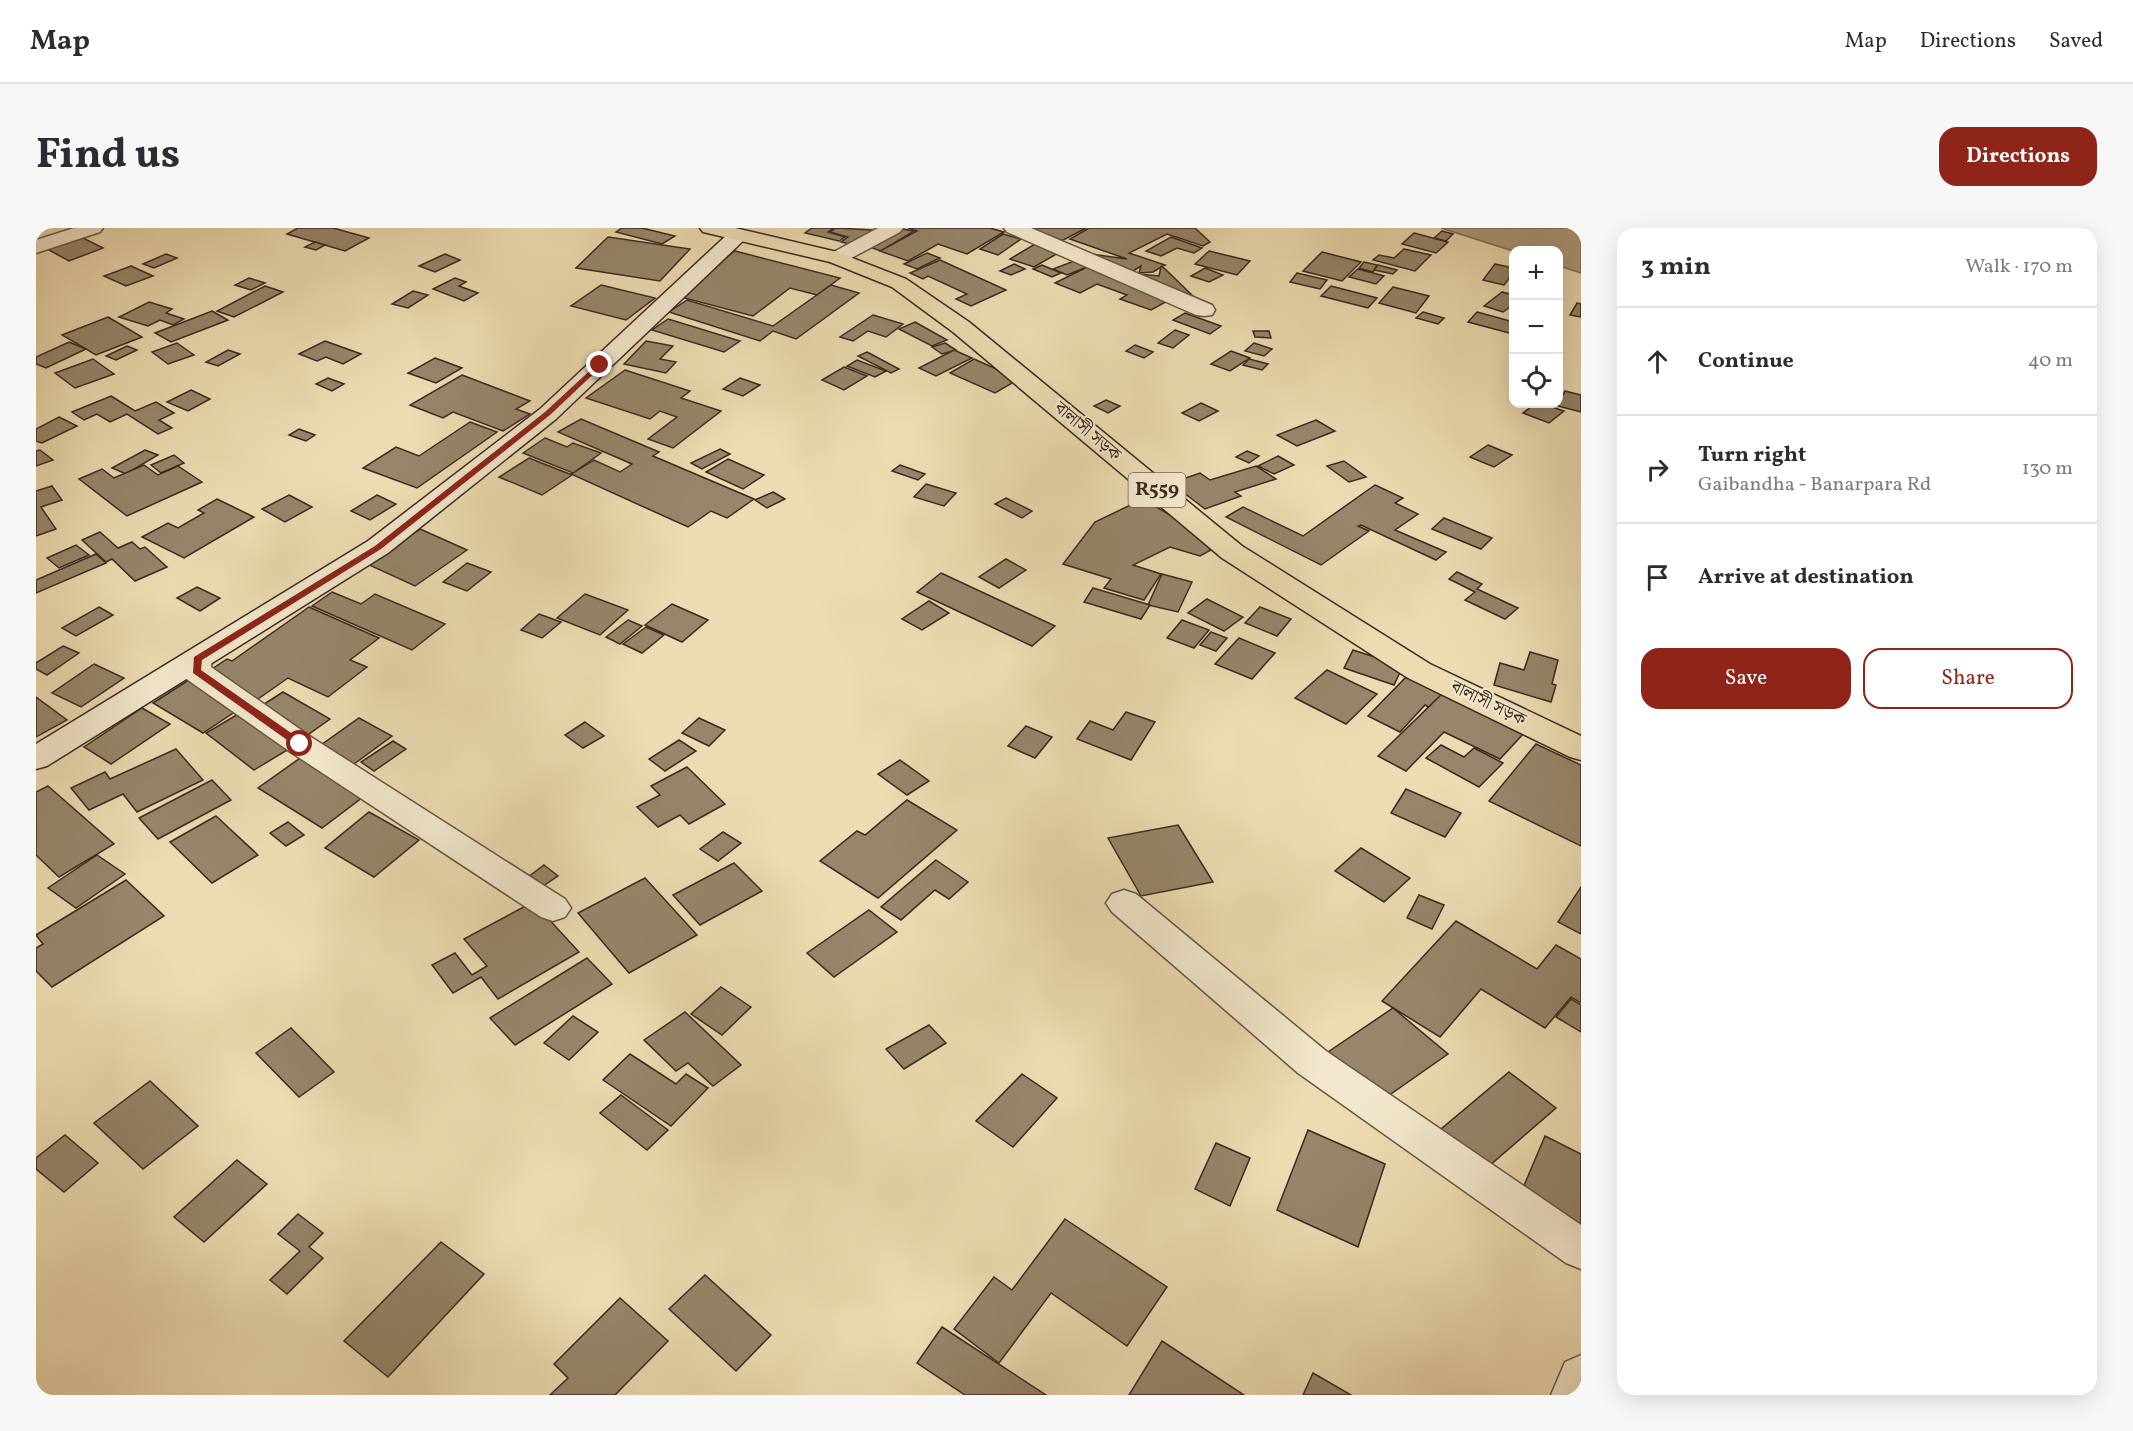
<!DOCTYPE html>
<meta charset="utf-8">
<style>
body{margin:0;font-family:Vollkorn,"Noto Serif Bengali",serif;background:#f7f7f7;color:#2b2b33}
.controls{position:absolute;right:18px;top:18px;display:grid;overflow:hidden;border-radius:12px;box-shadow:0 6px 24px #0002}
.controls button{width:54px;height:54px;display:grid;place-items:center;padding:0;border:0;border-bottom:2px solid #e1e1e2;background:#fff;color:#2b2b33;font:30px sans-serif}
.stop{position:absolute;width:18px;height:18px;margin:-14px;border:4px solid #8f2418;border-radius:50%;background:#fff}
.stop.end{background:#8f2418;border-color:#fff;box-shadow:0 2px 6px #0008}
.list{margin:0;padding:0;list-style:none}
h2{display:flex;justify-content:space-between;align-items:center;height:78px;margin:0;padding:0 24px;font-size:26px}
h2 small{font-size:20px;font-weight:400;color:#7c7c81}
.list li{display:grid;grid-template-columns:39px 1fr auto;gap:18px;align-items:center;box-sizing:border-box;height:108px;padding:0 24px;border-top:2px solid #e1e1e2}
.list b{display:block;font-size:22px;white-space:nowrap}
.list p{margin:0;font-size:20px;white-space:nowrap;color:#7c7c81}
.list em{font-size:20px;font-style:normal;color:#7c7c81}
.actions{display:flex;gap:12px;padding:18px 24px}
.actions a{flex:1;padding:14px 0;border:2px solid #8f2418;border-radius:18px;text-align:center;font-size:21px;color:#8f2418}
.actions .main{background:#8f2418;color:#fff}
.icon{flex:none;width:33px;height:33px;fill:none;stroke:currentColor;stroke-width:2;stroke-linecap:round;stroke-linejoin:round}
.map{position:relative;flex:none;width:1545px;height:1167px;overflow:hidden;border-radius:18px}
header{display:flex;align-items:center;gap:36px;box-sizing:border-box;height:84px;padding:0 30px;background:#fff;border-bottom:2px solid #e1e1e2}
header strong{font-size:28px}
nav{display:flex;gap:33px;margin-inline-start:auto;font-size:21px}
.intro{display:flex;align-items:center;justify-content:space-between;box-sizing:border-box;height:144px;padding:0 36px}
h1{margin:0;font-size:42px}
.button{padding:15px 27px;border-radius:18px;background:#8f2418;color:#fff;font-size:21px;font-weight:700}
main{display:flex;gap:36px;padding:0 36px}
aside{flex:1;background:#fff;border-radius:18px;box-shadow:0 6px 24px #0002}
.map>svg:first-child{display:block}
</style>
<header>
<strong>Map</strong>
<nav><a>Map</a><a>Directions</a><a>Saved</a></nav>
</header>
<div class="intro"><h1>Find us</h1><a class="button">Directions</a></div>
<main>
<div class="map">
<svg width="1545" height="1167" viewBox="0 0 1545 1167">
<rect width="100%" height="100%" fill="#eddcb2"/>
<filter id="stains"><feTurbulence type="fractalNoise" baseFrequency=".00333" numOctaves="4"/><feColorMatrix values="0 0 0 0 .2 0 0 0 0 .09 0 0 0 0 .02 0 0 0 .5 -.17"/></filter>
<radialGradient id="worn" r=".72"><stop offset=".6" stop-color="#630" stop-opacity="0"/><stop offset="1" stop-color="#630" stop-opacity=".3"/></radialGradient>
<path fill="#b09f80" stroke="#817059" stroke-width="1.5" d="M1405,0H1545V45L1523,38L1522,22L1477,23Z"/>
<g fill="#97866b" stroke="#3a291f" stroke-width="1.5">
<path d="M262,0H297L333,10L309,23L251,6Z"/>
<path d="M586,0H606L639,8L626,16L580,4Z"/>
<path d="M776,0H798L792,4L809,9L803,13L769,5Z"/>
<path d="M800,0L837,2L847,0L822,18L805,14L812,9L794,4Z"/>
<path d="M860,0L878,3L845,23L830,18Z"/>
<path d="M872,0H954L968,4L931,26L902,16L872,33L844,23L881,3Z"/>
<path d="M967,0H1050L1016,18Z"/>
<path d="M1053,0H1159L1174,14L1167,18L1131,6L1093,25L1129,37L1126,38L1159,70L1101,52L1103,46L1123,48L1125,39L1117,44L1103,45L1105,38L1089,48L1055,26L1091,31L1034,11Z"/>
<path d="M1406,3L1417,6L1410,13L1398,10Z"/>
<path d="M1378,5L1412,14L1400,25L1366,16Z"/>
<path d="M967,6L985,11L962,27L944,21Z"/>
<path d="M45,9L67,20L33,33L11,21Z"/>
<path d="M572,9L654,21L624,53L540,40Z"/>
<path d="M1135,9L1166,20L1158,25L1141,20L1125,28L1110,23Z"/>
<path d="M279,14L289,17L280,22L269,19Z"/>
<path d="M999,16L1024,24L998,39L974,31Z"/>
<path d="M1368,21L1395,27L1379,43L1337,32L1343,27L1358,30Z"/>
<path d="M699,23L804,50L781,67L754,60L717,88L637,67Z"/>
<path d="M1173,23L1214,33L1201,47L1159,36Z"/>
<path d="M1286,24L1325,34L1306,53L1267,43Z"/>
<path d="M891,25L904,30L881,41L868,36Z"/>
<path d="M130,26L141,30L118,40L107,36Z"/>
<path d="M409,26L424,32L399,44L383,38Z"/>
<path d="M904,32L970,62L935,78L920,71L931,66L892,48L887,51L874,45Z"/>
<path d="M1038,33L1051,39L1031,47L1017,41Z"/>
<path d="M1328,34L1341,37L1337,44L1323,40Z"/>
<path d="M978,36L989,41L975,47L964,43Z"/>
<path d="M1459,36L1478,40V44L1468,57L1447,52Z"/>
<path d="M1006,37L1025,45L1016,49L997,41Z"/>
<path d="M1342,37L1361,42L1357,46L1338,42Z"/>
<path d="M95,38L117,48L90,58L68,48Z"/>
<path d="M1051,39L1135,71L1115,82L1084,71L1091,67L1061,56L1044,65L1019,55Z"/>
<path d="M1169,40L1187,47L1173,54L1155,48Z"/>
<path d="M1322,41L1348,48L1340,56L1313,49Z"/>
<path d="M1261,45L1291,52L1284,61L1254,54Z"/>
<path d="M213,50L229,55L215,62L199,57Z"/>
<path d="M419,50L430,54L423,58L442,65L428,73L397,61Z"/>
<path d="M565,57L619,70L590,92L535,78Z"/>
<path d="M795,57L823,65L760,111L737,103L724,113L633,84L651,72L737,98Z"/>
<path d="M229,58L247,64L198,89L181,83Z"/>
<path d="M1295,58L1341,70L1332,80L1285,68Z"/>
<path d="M1357,59L1393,68L1380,85L1343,75Z"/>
<path d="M377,63L392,67L372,80L356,76Z"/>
<path d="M1466,64L1478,67V80L1474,79L1467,84L1448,78Z"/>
<path d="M113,74L136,81L130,85L148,91L137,97L124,92L112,98L83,89Z"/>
<path d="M1541,75L1545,76V89L1534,87Z"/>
<path d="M176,83L192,92L135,114L119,105Z"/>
<path d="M1387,84L1408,90L1402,96L1380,90Z"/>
<path d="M1441,84L1478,94V100L1473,105L1432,94Z"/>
<path d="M1149,85L1185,98L1174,106L1137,92Z"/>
<path d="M837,87L867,96L850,109L832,103L817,113L804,109Z"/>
<path d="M72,89L106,109L60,127L26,107Z"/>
<path d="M632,91L704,113L688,124L616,102Z"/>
<path d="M879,94L911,112L896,118L863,101Z"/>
<path d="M1139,102L1153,107L1137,120L1122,115Z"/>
<path d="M1217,103H1233L1235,110L1219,109Z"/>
<path d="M289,113L325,126L307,136L290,129L281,133L263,126Z"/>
<path d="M610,113L637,118L624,131L640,134L630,145L588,136Z"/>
<path d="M33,114L50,121L10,140L0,136V129Z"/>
<path d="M141,115L158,127L132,136L116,124Z"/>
<path d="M909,115L920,122L906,126L896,119Z"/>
<path d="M1218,115L1236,121L1228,128L1209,123Z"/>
<path d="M1099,117L1117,124L1108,130L1090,123Z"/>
<path d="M91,118L101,122L80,132L70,128Z"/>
<path d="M192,122L204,126L182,138L170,134Z"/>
<path d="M918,122L936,130L900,148L883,140Z"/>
<path d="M1195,123L1214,130L1194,143L1175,136Z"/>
<path d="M831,124L863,141L855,145L822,128Z"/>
<path d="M399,130L426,140L400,155L372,145Z"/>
<path d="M57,131L78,146L39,160L19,145Z"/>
<path d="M938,131L983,151L959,165L914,145Z"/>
<path d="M1213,131L1232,136L1226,142L1207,137Z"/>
<path d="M821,132L850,143L839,149L811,138Z"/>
<path d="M808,139L831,148L808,162L786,152Z"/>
<path d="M589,142L654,163L645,170L685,183L637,220L612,211L641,189L624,183L614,191L550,170Z"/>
<path d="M426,147L494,173L480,181L494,186L467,203L417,184L407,190L374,177Z"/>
<path d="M292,150L308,156L296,163L280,156Z"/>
<path d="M704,150L724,157L707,168L687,161Z"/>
<path d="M155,162L174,171L152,183L131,174Z"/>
<path d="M1529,163L1545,167V184L1522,178Z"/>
<path d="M75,168L99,183L120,174L138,185L123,192L136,200L122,206L91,186L74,194L61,186L48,192L36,184Z"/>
<path d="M1070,172L1084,178L1072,185L1058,178Z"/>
<path d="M1165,175L1182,183L1163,193L1146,185Z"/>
<path d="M1499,176H1507L1528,183L1513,195L1487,185Z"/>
<path d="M23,189L41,198L6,215L0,213V201Z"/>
<path d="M545,191L623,224L617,228L718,271L691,290L675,283L652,299L535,246L558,232L584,244L596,236L522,204Z"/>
<path d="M1280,192L1299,203L1261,218L1241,207Z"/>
<path d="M434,194L461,204L381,260L327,240L360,219L383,228Z"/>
<path d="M263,201L279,207L270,213L253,207Z"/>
<path d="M509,210L531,219L537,215L565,225L537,245L487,225Z"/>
<path d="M1452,217L1476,227L1458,239L1434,229Z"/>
<path d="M684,221L694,226L666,241L655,235Z"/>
<path d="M4,222L17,232L0,238V223Z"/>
<path d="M109,222L122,227L90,246L76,240Z"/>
<path d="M1211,223L1223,228L1213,235L1200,229Z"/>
<path d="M138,227L148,235L125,245L115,237Z"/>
<path d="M1242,228L1258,237L1238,246L1222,238Z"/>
<path d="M493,230L536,247L506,267L463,249Z"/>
<path d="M692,231L728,247L707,261L670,244Z"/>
<path d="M1308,233L1330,249L1313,254L1291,238Z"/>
<path d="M108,237L122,247L142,238L166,254L91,288L43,251L66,241L78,250Z"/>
<path d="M864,237L889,246L882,252L856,243Z"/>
<path d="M1220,238L1240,251L1199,264L1205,268L1169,281L1135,255L1164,245L1174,252Z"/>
<path d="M890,256L920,265L908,278L878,269Z"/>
<path d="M1339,257L1367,270L1359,275L1382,286L1359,302L1410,324L1400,332L1325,297L1322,298L1333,303L1285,337L1190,289L1207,279L1267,308Z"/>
<path d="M16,258L26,272L5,279L20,301L0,308V263Z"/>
<path d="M737,264L749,271L731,280L719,272Z"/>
<path d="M253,267L276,279L249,294L226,281Z"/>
<path d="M341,267L360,276L334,292L315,283Z"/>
<path d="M970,270L996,283L986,290L959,276Z"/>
<path d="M181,271L218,289L148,330L106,309L132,295L142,300L168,285L162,282Z"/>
<path d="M1107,271L1184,317L1164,328L1134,319L1097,337L1125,346L1108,372L1068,360L1075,351L1027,336L1059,294Z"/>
<path d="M1408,290L1456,310L1445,321L1396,301Z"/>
<path d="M384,301L431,322L379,358L331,336Z"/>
<path d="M64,304L82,320L96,314L104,321L109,319L131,339L99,353L76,331L70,334L46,312Z"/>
<path d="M40,317L53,327L23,340L11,330Z"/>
<path d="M60,326L70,335L0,365V352Z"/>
<path d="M970,331L990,342L963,360L943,349Z"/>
<path d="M431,335L455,344L431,363L407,354Z"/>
<path d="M1421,344L1446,356L1441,361L1482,380L1469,391L1429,372L1439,364L1413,351Z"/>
<path d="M905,345L1019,398L996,418L881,364Z"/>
<path d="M1126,346L1156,354L1142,384L1112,377Z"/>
<path d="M161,359L184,370L164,383L141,370Z"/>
<path d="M1057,360L1114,377L1105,391L1048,374Z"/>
<path d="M296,364L325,376L339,366L409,396L376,422L276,378Z"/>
<path d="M549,366L592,382L564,407L521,390Z"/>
<path d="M1171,371L1207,389L1188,403L1152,385Z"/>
<path d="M893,373L913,385L886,402L866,391Z"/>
<path d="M636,376L672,392L646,414L609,397Z"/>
<path d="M63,379L77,387L40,408L26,400Z"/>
<path d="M273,379L343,410L314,432L331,439L292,469L252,450L222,471L170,445L191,431L196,433Z"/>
<path d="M1224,379L1255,391L1241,408L1209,395Z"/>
<path d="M503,386L525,394L506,410L485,402Z"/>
<path d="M592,392L606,398L584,416L570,409Z"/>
<path d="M1146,392L1173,402L1158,420L1131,410Z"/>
<path d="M610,399L628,407L606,425L587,416Z"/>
<path d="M1175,404L1191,410L1180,423L1164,417Z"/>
<path d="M1203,410L1239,425L1216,451L1179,436Z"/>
<path d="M27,418L43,425L11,447L0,441V435Z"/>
<path d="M1317,422L1367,438L1358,457L1308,440Z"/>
<path d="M1494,424L1522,432L1516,456L1520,457L1515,474L1458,457L1464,435L1488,442Z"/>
<path d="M58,436L88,450L45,479L16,465Z"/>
<path d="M1291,442L1341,466L1310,496L1259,470Z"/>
<path d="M1373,446L1411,463L1394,480L1389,477L1364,504L1332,488Z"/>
<path d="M159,448L209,477L167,505L117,475Z"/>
<path d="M247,464L294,491L270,508L222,480Z"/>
<path d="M1406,466L1489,504L1464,531L1408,504L1370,543L1342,528Z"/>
<path d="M0,469L31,492L0,509Z"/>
<path d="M106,480L134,496L75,536L48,519Z"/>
<path d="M1090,484L1119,494L1095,532L1041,511L1054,493L1077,502Z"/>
<path d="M204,485L253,521L218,542L170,505Z"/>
<path d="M323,490L356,508L318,536L285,517Z"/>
<path d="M663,490L689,502L673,518L646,505Z"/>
<path d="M549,494L568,508L547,520L529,507Z"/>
<path d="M990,498L1016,509L999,530L972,518Z"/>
<path d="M643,512L660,523L629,543L613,531Z"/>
<path d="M357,513L370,521L338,543L325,534Z"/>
<path d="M1500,516L1545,537V618L1453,573Z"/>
<path d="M1405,517L1428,529L1438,520L1467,535L1443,559L1390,530Z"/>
<path d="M140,521L167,552L101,584L87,566L53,582L35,560L69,544L74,551Z"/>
<path d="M267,528L331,566L286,600L222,560Z"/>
<path d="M864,532L893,553L871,567L842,546Z"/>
<path d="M651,539L689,576L653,596L644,587L622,599L601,579L624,567L615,558Z"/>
<path d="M176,552L195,572L122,611L103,590Z"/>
<path d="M12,558L78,616L23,649L0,627V564Z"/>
<path d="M1370,561L1425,585L1409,609L1355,585Z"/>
<path d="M871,572L921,602L842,670L784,633L821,603L829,607Z"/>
<path d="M333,584L383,612L338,649L289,620Z"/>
<path d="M180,588L222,627L176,655L134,614Z"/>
<path d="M252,594L268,607L250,618L234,605Z"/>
<path d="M1142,597L1177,654L1105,668L1072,610Z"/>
<path d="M687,604L705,615L682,633L664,621Z"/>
<path d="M1325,620L1374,650L1348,674L1299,643Z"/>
<path d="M61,627L89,646L40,680L12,660Z"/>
<path d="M900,632L932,654L913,671L899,662L865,692L845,679Z"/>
<path d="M698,635L726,663L664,697L637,667Z"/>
<path d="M508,637L522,648L501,662L488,652Z"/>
<path d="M609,650L661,707L593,745L542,685Z"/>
<path d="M90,652L128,688L16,759L0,743V720L7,716L0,707Z"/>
<path d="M1545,659V706L1522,694Z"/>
<path d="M1383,667L1408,677L1396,701L1371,690Z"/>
<path d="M497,674L543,724L462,771L445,749L417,765L396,737L419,725L436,747L451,738L428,711Z"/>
<path d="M833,682L861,704L798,749L771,725Z"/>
<path d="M1420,693L1501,741L1520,717L1545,731V775L1535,769L1509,800L1445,761L1404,809L1346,773Z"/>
<path d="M551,730L576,756L479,817L454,790Z"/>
<path d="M685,759L715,779L686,807L655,786Z"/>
<path d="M1535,771L1545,777V804L1520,789Z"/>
<path d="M1357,780L1412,826L1342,875L1322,850L1292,824Z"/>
<path d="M649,784L705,837L677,858L652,835L640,843L608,812Z"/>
<path d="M537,788L562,804L533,832L508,815Z"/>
<path d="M893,797L910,815L868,841L850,821Z"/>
<path d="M255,800L298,844L263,869L220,825Z"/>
<path d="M594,826L640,856L650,846L672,860L635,898L567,852Z"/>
<path d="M1473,844L1520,880L1445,945L1399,906Z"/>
<path d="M986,846L1021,870L977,919L940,893Z"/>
<path d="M114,853L162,898L107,941L58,895Z"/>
<path d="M585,867L632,902L611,922L564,885Z"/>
<path d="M1272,902L1349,936L1322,1019L1241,982Z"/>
<path d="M29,907L62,935L28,964L0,941V930Z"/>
<path d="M1509,908L1545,926V999L1484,967Z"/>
<path d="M1180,915L1214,930L1194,978L1159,961Z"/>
<path d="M201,932L231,956L168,1014L138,989Z"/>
<path d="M262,986L287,1005L273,1019L287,1030L251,1066L234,1052L264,1023L242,1006Z"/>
<path d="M1029,991L1131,1059L1091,1118L1015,1065L963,1135L918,1101L958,1049L976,1062Z"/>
<path d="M405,1014L448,1046L352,1149L308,1113Z"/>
<path d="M669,1047L735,1107L700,1143L633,1081Z"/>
<path d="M584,1070L632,1113L579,1167H514L532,1150L518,1136Z"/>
<path d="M906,1099L1010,1167H929L881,1135Z"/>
<path d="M1126,1113L1208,1167H1093Z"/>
<path d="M1277,1145L1315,1167H1267Z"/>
</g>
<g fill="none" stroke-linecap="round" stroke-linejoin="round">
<defs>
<g id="minor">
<path d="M38,0H67L64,4L0,25V12Z"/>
<path d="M968,0H995L1176,77L1179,82L1176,87L1168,88L1160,87L971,4Z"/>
<path d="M161,422L171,424L176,431L175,439L275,509L529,671L535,680L529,689L517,693L505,689L253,523L149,450C144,441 145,433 151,424Z"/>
<path d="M1088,662L1100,666L1290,823L1545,997V1041L1530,1035L1262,845L1076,684L1070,675L1076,666Z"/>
<path d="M1545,1127V1167H1515L1529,1134Z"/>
</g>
<path id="tertiary" d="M842,0H867L864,4L808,34H794L791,30L794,26Z"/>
<path id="secondary" d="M701,2L708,4L711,8L708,12L520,191L352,325L11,538L0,541V516L332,313L504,181L694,4Z"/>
<path id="primary" d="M664,0H699L801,24L870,51L933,94L1206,318L1394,436L1545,508V532L1534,529L1372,450L1186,330L917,104L856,59L794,34L667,4Z"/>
</defs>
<use href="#minor" stroke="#675644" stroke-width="3"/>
<use href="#tertiary" stroke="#675644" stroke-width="3"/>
<use href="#secondary" stroke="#3a291f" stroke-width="3"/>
<use href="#primary" stroke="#3a291f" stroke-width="3"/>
<use href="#minor" fill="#f3e8cd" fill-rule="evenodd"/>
<use href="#tertiary" fill="#f3e8cd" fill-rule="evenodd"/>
<use href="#secondary" fill="#f3e8cd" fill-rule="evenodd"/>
<use href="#primary" fill="#eddcb2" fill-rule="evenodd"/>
</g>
<path fill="#8f2418" d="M561,136L567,137L514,187L345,321L166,432L165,442L268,514V519H261L157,445L158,429L339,318L509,184Z"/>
<g text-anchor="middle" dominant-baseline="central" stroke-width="4.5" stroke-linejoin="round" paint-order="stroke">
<g font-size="18" fill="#3a291f" stroke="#f3e8cd">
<text transform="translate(1051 204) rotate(40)">বালাসী সড়ক</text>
<text transform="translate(1452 476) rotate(26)">বালাসী সড়ক</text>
</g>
<rect fill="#f3e8cd" stroke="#726253" stroke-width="1.5" x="1092.5" y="245" width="57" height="34" rx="4.5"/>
<g font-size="20" font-weight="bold" fill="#3a291f">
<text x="1121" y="262">R559</text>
</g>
</g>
<rect width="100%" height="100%" filter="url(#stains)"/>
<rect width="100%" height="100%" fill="url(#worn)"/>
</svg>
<div class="controls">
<button>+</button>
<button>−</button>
<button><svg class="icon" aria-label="locate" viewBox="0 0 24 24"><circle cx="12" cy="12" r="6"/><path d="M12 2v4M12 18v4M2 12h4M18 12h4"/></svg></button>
</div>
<div class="stop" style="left:264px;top:516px"></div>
<div class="stop end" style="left:564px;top:137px"></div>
</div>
<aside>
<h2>3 min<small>Walk · 170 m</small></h2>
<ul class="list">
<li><svg class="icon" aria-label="ahead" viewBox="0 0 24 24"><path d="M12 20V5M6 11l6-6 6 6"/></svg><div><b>Continue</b></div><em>40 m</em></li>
<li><svg class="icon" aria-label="right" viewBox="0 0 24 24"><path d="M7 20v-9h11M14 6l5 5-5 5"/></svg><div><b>Turn right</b><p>Gaibandha - Banarpara Rd</p></div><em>130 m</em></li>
<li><svg class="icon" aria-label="arrive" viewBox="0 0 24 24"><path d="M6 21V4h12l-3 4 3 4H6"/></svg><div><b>Arrive at destination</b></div></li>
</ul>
<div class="actions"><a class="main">Save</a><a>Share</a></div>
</aside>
</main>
